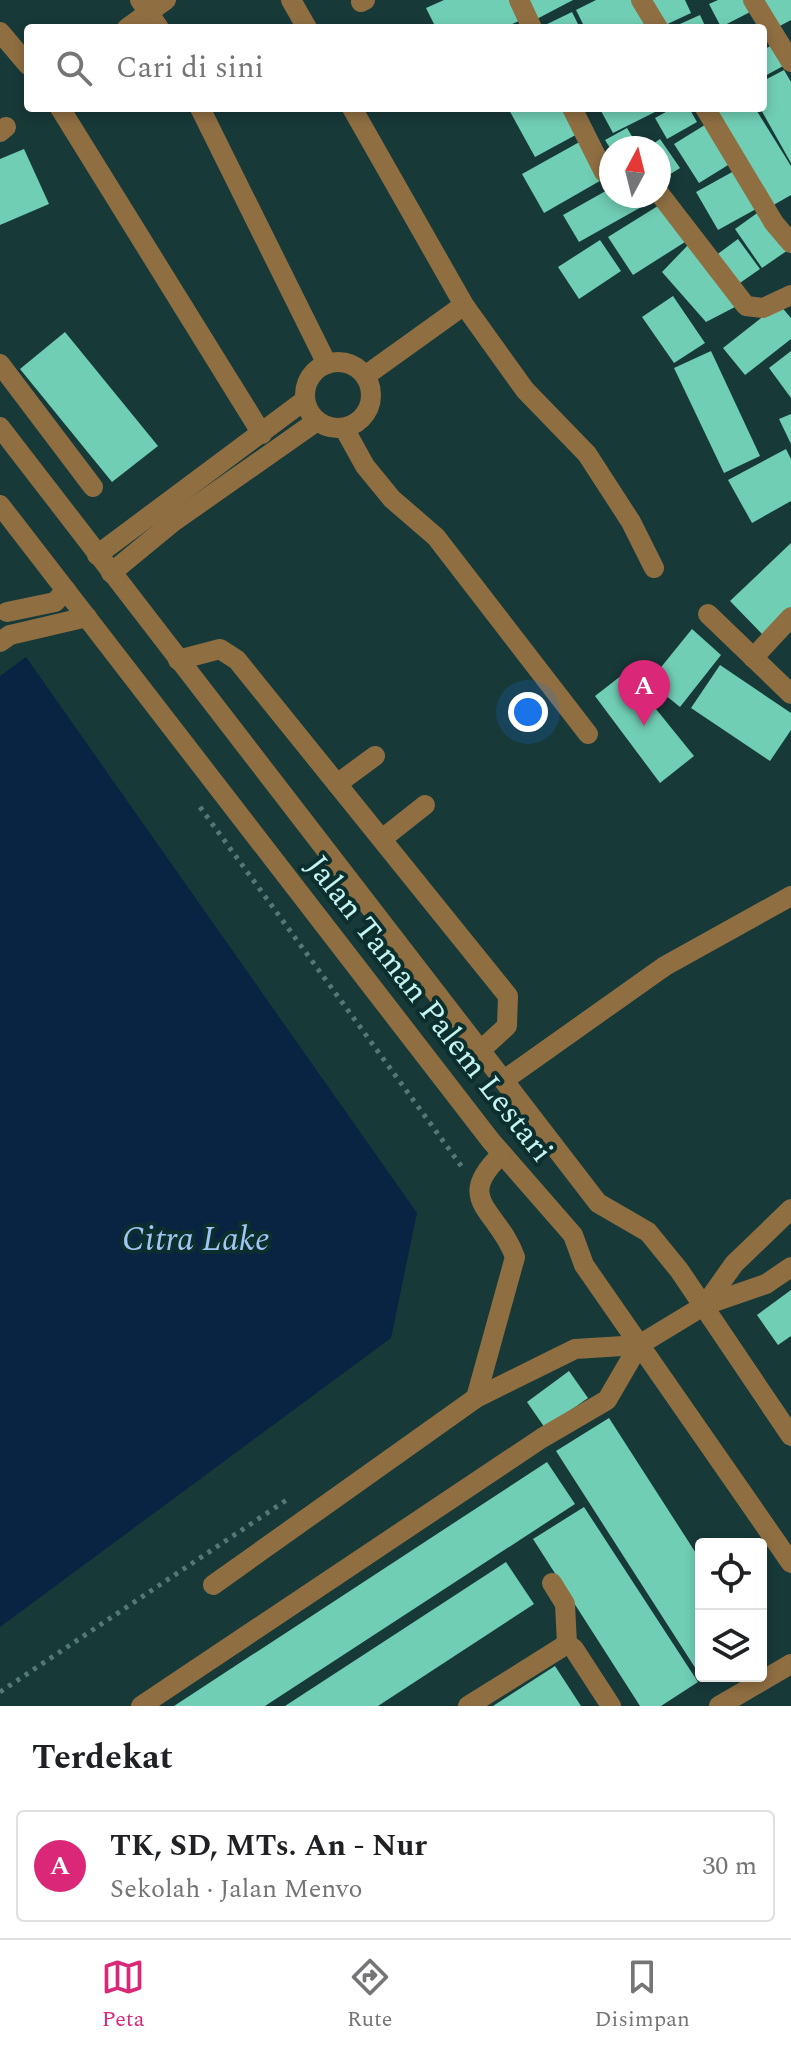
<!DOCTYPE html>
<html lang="id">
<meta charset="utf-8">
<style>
body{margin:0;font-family:Spectral,serif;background:#f6f6f6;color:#202124}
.controls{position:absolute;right:24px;bottom:24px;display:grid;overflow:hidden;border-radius:8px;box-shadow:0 4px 12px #0003}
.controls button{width:72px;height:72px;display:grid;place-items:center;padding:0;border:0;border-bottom:2px solid #e0e0e0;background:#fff;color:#202124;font:40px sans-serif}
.compass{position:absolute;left:599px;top:136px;width:72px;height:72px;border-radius:50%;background:#fff;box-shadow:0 4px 12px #0003;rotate:7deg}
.you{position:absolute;left:528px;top:712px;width:28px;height:28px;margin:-20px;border:6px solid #fff;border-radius:50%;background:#1a73e8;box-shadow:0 0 0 12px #1a73e833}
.badge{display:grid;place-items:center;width:52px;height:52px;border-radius:50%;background:#db2777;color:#fff;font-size:26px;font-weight:700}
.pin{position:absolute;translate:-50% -66px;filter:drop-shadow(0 2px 4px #0008)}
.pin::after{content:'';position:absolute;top:42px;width:28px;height:24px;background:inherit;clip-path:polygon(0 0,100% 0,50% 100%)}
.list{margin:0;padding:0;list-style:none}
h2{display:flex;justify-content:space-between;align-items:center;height:104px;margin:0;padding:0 32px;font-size:34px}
h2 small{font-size:26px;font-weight:400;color:#757577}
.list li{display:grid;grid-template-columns:52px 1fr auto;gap:24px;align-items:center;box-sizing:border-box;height:112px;margin:0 16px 16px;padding:0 16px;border:2px solid #e0e0e0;border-radius:8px}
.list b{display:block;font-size:30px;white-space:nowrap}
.list p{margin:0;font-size:26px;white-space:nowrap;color:#757577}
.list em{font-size:26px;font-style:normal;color:#757577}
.icon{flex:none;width:44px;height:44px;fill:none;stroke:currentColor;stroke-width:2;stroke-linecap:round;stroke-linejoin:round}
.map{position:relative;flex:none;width:791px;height:1706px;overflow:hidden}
.search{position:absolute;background:#fff;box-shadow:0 4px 12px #0003;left:24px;right:24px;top:24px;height:88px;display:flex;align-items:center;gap:20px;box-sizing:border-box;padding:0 28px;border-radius:8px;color:#757577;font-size:30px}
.sheet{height:232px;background:#fff}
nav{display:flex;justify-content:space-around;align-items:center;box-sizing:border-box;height:112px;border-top:2px solid #e0e0e0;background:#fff;font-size:22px;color:#757577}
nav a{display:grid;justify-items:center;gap:4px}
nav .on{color:#db2777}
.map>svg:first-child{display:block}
</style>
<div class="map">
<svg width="791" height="1706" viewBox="0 0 791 1706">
<rect width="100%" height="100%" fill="#173938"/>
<path fill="#092442" d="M26,657L417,1213L391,1338L0,1627V676Z"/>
<g fill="#70ceb4">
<path d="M444,0H511L521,20L504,28H436L426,8Z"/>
<path d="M521,0H573L533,21Z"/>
<path d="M596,0H638L652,28H585L576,10Z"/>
<path d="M645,0H685L691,13L659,28Z"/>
<path d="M718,0H749L754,10L721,27L709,4Z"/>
<path d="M762,0H791V20L776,28Z"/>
<path d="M572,12L580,28H539Z"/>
<path d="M700,15L706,28H671Z"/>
<path d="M774,44L785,65L763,77V50Z"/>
<path d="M784,70L791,82V163L760,108H763V81Z"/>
<path d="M508,108H569L583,131L535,157Z"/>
<path d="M607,108H663L613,133L601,111Z"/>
<path d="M673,108H689L697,122L667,139L655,118Z"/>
<path d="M723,108H755L791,166V195L770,207L712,114Z"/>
<path d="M708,123L733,162L699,183L674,144Z"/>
<path d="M627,128L639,148H610L605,140Z"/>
<path d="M660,139L680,168L661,180L659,148H647Z"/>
<path d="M583,140L605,178L544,213L522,174Z"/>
<path d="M24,149L49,204L0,225V159Z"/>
<path d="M734,171L756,209L718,230L696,192Z"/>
<path d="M611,188V196H649L652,201L579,242L563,215Z"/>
<path d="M661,204L685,242L633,275L608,237Z"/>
<path d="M760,211L788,250L762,268L735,229Z"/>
<path d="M738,239L760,269L737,285L715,256Z"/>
<path d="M600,240L621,271L579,299L558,267Z"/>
<path d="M690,243L735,307L706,322L662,272Z"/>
<path d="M673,296L705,343L674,363L642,317Z"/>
<path d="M779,304L791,318V339L745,375L723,348Z"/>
<path d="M65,332L158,446L112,482L20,369Z"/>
<path d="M711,351L760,456L724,473L674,368Z"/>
<path d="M791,351V398L769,368Z"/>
<path d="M791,414V444L779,419Z"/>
<path d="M786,449L791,459V501L752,523L728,480Z"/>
<path d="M791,543V609L763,635L730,601Z"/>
<path d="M692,629L721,655L680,707L649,682Z"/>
<path d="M720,665L791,713V730L770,761L691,708Z"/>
<path d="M626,672L694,756L660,783L595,696Z"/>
<path d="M791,1290V1336L778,1345L757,1315Z"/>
<path d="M569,1371L588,1398L545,1428L527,1402Z"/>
<path d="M609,1418L701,1561V1676H709L703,1680L556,1451Z"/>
<path d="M547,1462L575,1504L265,1706H174Z"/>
<path d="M584,1507L698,1682L661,1706H640L533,1539Z"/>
<path d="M506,1562L534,1604L378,1706H285Z"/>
<path d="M555,1666L581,1706H493L527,1684Z"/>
</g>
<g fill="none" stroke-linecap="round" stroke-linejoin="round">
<g stroke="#527877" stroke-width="5" stroke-dasharray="4 6" stroke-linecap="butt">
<path d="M200,807L462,1167"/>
<path d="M0,1692L288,1499"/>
</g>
<g stroke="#8f6e42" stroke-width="20">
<path d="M140,0L159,28"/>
<path d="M291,0L307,28"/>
<path d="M519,0L532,28"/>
<path d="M641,0L658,28"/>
<path d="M753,0L791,62"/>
<path d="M361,2L365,0"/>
<path d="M127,28L166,0"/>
<path d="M0,32L28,65"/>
<path d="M60,108L262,434"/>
<path d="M200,108L327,364"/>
<path d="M352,108L464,305L525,390L587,454L631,522L654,568"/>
<path d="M572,108L604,172L611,175"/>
<path d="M705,108L774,223L791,243"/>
<path d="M0,132L6,127"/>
<path d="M659,193L746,306L763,308L791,295"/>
<circle cx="338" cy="395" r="33"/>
<path d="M0,364L93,487"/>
<path d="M365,376L464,305"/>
<path d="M0,427L598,1203L648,1232L679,1270L791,1436"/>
<path d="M344,428L365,466L392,499L436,537L588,734"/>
<path d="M0,505L491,1141L573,1235L584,1265L791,1563"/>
<path d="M97,555L305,400"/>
<path d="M111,573L173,522L317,421"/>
<path d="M7,612L55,602L66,590"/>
<path d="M708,614L791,694"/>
<path d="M0,642L10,635L87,617"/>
<path d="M753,658L791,617"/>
<path d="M178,660L220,649L237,660L508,996L507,1026L481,1050"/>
<path d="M337,784L375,756"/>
<path d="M382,839L425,805"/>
<path d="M504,1080L665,966L791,896"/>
<path d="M705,1305L734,1264L791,1209"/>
<path d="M476,1398L515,1257C498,1209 452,1201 502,1154"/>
<path d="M552,1583L565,1604L567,1644L574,1649L611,1706"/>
<path d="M213,1585L476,1398L575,1349L639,1345"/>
<path d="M141,1706L542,1438L607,1400L639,1345L705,1305L766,1284L791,1267"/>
<path d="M468,1706L567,1644"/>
<path d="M719,1706L791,1664"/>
</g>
</g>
<g text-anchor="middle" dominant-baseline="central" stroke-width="8" stroke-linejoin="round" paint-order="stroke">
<g font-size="32" fill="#c4f3f2" stroke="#0c2f2e">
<text transform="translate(429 1009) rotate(52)">Jalan Taman Palem Lestari</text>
</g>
<g font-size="34" font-style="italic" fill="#a0c6f4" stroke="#0c2f2e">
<text x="196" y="1240">Citra Lake</text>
</g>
</g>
</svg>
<div class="controls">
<button><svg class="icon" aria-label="locate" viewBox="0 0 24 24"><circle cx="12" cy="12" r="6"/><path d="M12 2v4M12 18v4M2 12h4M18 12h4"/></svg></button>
<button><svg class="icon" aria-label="layers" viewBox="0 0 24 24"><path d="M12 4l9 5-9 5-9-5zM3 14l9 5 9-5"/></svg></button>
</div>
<svg class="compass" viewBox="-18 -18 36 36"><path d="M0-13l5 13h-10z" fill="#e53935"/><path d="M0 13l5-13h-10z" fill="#757577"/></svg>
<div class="you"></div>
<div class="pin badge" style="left:644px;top:726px">A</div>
<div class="search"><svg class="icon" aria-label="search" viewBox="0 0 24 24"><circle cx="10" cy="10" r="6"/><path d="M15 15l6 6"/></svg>Cari di sini</div>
</div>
<section class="sheet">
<h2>Terdekat<small></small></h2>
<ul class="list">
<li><span class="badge">A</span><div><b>TK, SD, MTs. An - Nur</b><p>Sekolah · Jalan Menvo</p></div><em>30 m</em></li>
</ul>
</section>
<nav>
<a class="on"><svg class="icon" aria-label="map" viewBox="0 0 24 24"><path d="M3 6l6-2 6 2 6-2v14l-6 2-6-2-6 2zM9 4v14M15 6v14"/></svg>Peta</a>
<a><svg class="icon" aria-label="directions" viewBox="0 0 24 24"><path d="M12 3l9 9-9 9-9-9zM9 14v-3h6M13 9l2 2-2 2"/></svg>Rute</a>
<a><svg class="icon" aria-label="saved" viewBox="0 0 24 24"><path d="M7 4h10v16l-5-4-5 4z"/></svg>Disimpan</a>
</nav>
